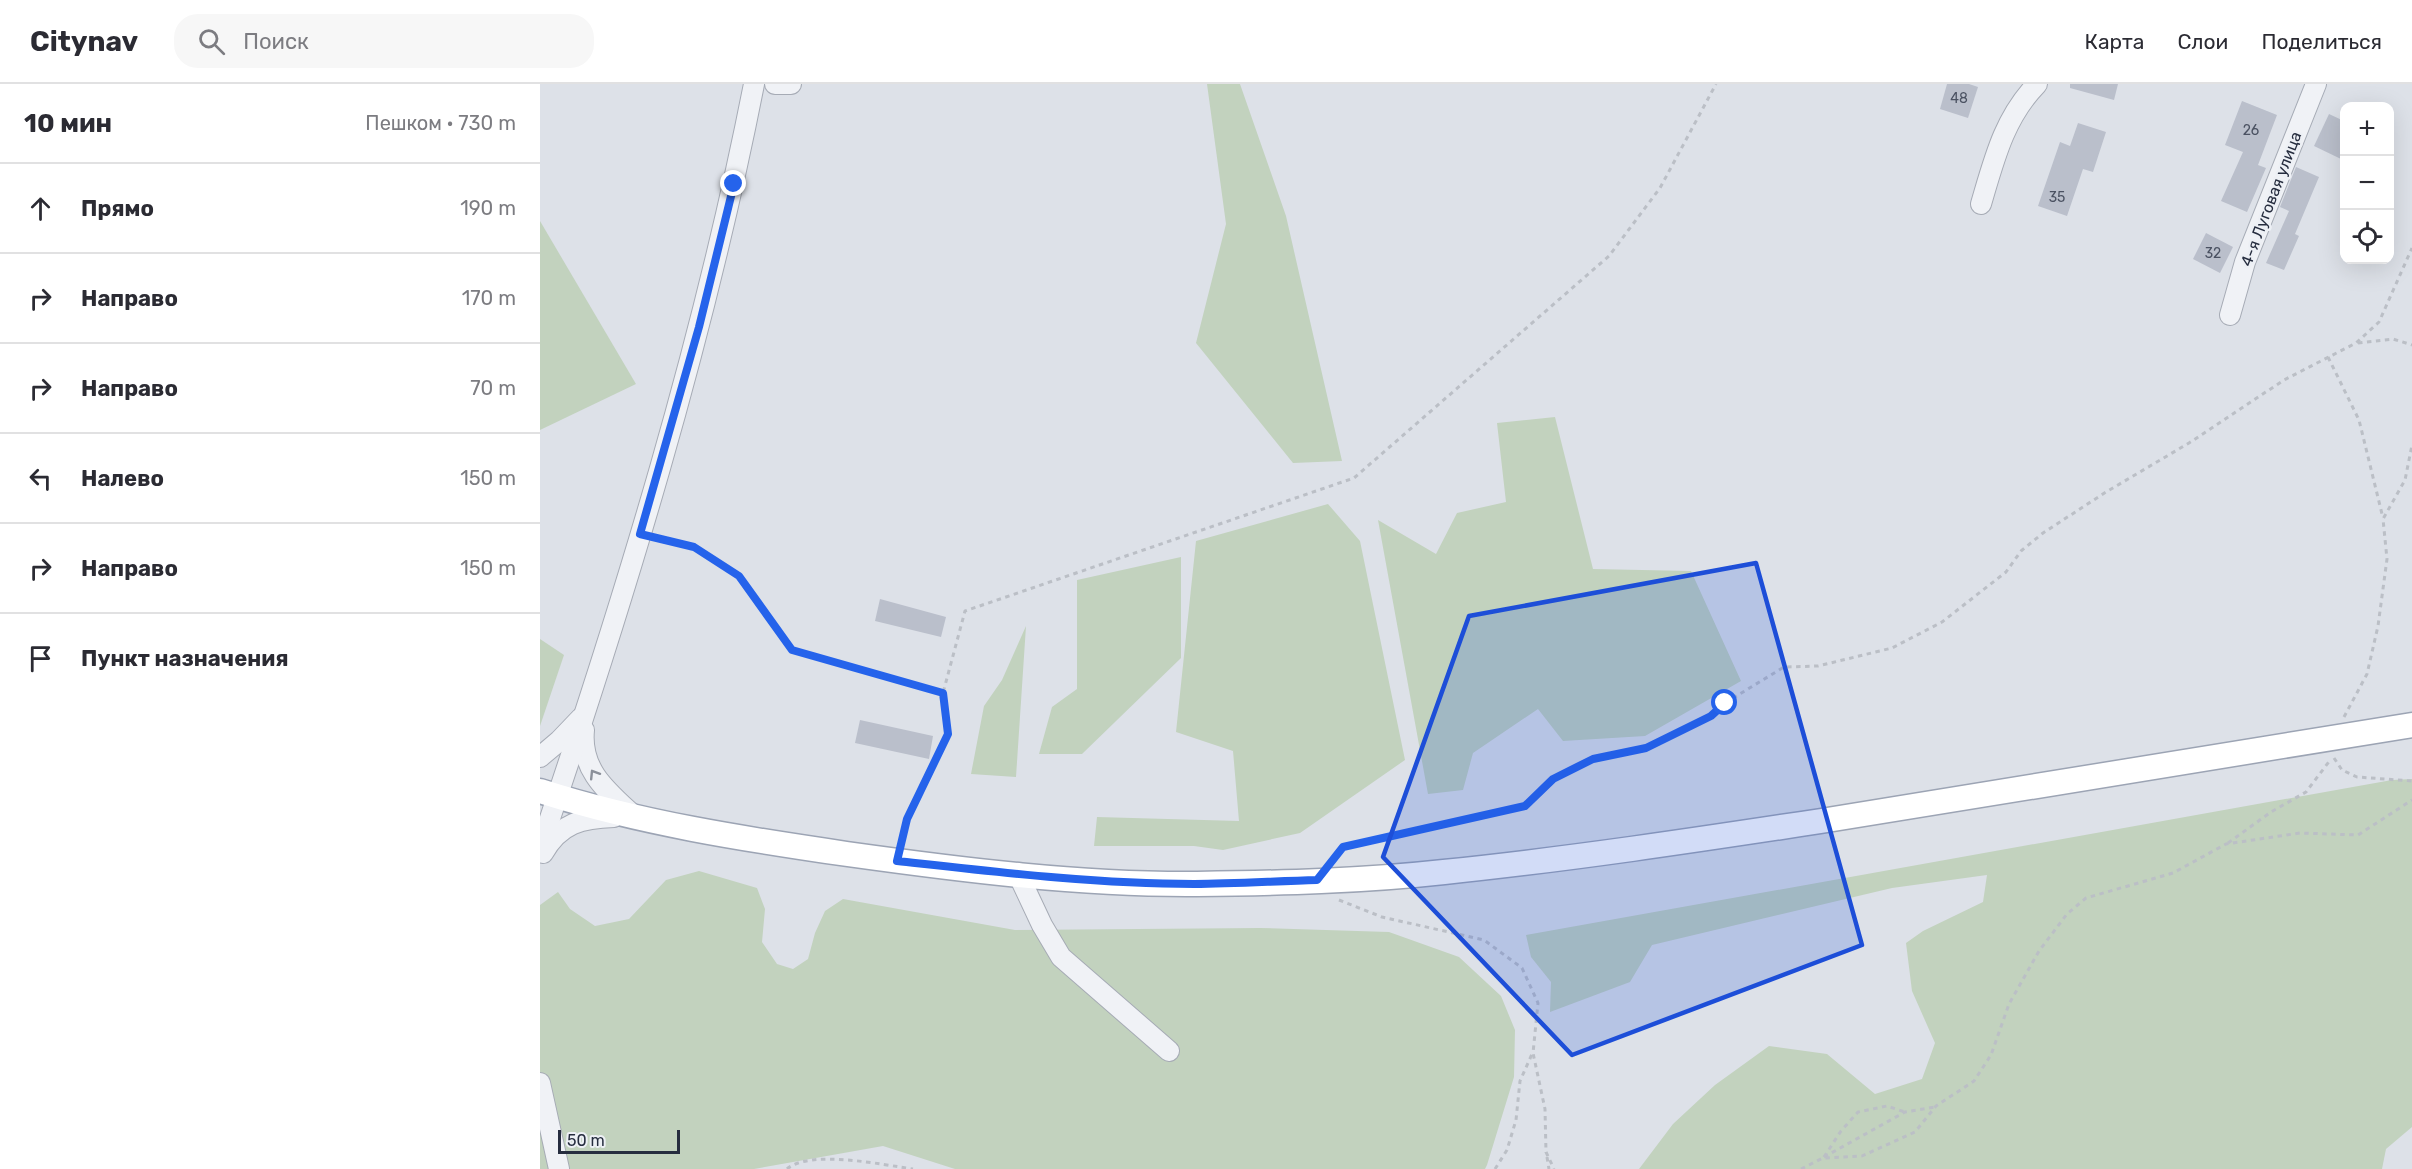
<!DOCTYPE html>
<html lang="ru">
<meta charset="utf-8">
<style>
body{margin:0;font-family:Rubik,sans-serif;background:#f7f7f7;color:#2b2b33}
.controls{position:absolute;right:18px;top:18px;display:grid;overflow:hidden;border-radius:12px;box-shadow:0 6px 24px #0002}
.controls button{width:54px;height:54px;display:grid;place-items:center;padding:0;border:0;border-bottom:2px solid #e1e1e2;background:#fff;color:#2b2b33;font:30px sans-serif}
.scale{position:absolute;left:18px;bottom:15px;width:122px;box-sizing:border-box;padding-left:6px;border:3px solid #262d3f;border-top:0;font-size:16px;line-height:21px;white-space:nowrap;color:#262d3f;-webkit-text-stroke:4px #edf0f5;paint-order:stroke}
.stop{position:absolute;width:18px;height:18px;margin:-14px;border:4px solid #2563eb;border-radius:50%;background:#fff}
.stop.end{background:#2563eb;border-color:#fff;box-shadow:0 2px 6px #0008}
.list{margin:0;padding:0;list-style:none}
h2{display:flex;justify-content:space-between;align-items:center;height:78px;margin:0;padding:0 24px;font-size:26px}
h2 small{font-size:20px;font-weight:400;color:#7c7c81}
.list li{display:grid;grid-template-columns:39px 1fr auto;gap:18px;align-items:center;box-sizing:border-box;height:90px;padding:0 24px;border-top:2px solid #e1e1e2}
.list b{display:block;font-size:22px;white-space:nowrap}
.list em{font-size:20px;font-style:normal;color:#7c7c81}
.icon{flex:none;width:33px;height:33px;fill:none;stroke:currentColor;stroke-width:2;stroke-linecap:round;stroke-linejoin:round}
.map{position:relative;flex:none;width:1872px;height:1085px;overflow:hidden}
header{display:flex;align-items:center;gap:36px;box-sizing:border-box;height:84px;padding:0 30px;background:#fff;border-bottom:2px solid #e1e1e2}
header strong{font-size:28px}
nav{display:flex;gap:33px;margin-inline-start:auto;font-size:21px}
.search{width:420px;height:54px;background:#f7f7f7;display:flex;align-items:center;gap:15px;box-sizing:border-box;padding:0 21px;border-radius:24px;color:#7c7c81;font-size:22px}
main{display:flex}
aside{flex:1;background:#fff}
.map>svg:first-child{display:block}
</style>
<header>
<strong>Citynav</strong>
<div class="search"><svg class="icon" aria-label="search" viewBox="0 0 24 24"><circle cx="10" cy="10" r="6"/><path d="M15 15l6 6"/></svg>Поиск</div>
<nav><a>Карта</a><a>Слои</a><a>Поделиться</a></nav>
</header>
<main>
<aside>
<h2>10 мин<small>Пешком · 730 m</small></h2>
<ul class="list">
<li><svg class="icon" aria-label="ahead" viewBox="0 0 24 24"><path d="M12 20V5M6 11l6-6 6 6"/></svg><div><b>Прямо</b></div><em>190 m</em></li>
<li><svg class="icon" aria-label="right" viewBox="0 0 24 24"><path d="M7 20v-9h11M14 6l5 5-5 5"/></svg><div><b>Направо</b></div><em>170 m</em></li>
<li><svg class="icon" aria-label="right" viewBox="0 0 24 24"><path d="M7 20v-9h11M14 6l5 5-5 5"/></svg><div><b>Направо</b></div><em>70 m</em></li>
<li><svg class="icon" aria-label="left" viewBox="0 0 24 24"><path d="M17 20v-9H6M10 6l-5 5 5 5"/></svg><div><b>Налево</b></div><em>150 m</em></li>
<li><svg class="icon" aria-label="right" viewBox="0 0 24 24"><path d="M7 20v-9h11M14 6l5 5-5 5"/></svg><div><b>Направо</b></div><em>150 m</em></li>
<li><svg class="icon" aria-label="arrive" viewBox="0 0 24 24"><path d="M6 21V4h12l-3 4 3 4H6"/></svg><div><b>Пункт назначения</b></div></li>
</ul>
</aside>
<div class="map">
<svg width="1872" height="1085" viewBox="0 0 1872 1085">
<rect width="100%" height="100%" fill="#dde1e8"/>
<g fill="#c2d2be">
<path d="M667,0H700L746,132L802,377L753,379L656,259L686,140Z"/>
<path d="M0,137L96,300L0,346Z"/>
<path d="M1015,333L1053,485L1151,487L1201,597L1105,652L1023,657L998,625L933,669L923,706L888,710L838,436L896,470L917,429L966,418L957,339Z"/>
<path d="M788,420L820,457L865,676L760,749L683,766L654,762H554L557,733L699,737L693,667L636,648L656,457Z"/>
<path d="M641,473V574L542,670H499L512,623L537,605V496Z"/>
<path d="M486,542L476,693L431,690L444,622L462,596Z"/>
<path d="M0,555L24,571L0,642Z"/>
<path d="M1872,695V1043L1846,1065L1842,1085H1099L1133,1040L1175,1001L1229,962L1287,970L1335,1010L1382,995L1395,959L1372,907L1366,859L1383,847L1443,818L1447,791L1352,804L1112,861L1090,898L1010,928L1011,898L991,873L986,851L1852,696Z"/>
<path d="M159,787L217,804L225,825L222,858L237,880L253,885L268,875L275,849L285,827L303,815L475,846L720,844L849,848L919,873L961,912L975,946L974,993L947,1081L945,1085H415L343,1062L214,1085H0V821L18,808L30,825L55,842L89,835L126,796Z"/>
</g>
<g fill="#babfcb">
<path d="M1407,0H1429L1438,3L1428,34L1400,25Z"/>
<path d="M1530,0H1578L1574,16L1530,4Z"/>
<path d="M1702,17L1737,31L1718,81L1726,84L1707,128L1681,117L1703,68L1685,61Z"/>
<path d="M1789,30L1804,37V67L1801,75L1774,62Z"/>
<path d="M1538,39L1566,48L1553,88L1543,85L1527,132L1498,122L1520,58L1530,62Z"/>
<path d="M1756,83L1779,93L1755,150L1759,152L1744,186L1726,179L1749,127L1740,123Z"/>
<path d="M1666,149L1693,163L1680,189L1653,175Z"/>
<path d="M340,515L406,533L401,553L335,537Z"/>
<path d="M320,636L393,652L389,675L315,659Z"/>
</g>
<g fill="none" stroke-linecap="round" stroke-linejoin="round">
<defs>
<g id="minor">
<path d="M235,0H251"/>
<path d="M1441,120C1454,76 1464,34 1497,0"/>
<path d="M1690,231L1705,178L1776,0"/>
<path d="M44,646C40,686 67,707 94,732"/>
<path d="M0,673L19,657L41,634"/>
<path d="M0,764C85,513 163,259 214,0"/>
<path d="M3,769C20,739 42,734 74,733"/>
<path d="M478,790L502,841L521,873L629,967"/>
<path d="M0,999L19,1085"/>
</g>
<path id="major" d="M0,707C100,739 204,755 307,770C422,786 541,801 657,800C739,799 823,797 904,788C1030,775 1156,756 1281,737C1478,706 1675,674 1872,641"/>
</defs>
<use href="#minor" stroke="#a6abb5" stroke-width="22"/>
<use href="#major" stroke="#9ca4b4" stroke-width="27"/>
<g stroke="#bbbfc6" stroke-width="3" stroke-dasharray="4.5 4.5" stroke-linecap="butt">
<path d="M1818,259L1853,255L1872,261"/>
<path d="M1788,273L1819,336L1843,434"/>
<path d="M116,454L154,463L199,492L252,566L403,609L425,527L814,394L1069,172L1120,104L1176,0"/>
<path d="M1804,633L1827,590L1838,542L1847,475L1843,435L1865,396L1872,361"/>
<path d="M1794,674L1802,686L1817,693L1872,697"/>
<path d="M361,759L367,735L408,650L403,609"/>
<path d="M1688,759L1731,728L1766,708L1791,675"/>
<path d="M793,776L803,763L985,721L1013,695L1053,675L1106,664L1171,632L1185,619L1244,583L1278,582L1352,564L1402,538L1466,488L1481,467L1503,449L1566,408L1649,359L1744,296L1816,259L1839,238L1872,164"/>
<path d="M799,816L842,833L944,856L982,884L998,919L993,969L1005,1025L1006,1068L1014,1085"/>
<path d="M1007,1073L1009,1085"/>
<path d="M1284,1073L1365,1028L1395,1023"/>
<path d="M1284,1073L1301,1047L1318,1028L1347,1022L1365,1028"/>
<path d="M247,1085C270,1065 344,1081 373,1085"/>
<path d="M955,1085L967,1066L976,1036L980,997L992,970"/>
<path d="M1261,1085L1283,1074L1322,1072L1375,1048L1396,1022L1434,997L1451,971L1469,920L1499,867L1527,830L1546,814L1633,789L1686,760L1760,749L1818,751L1872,716"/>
</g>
<use href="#minor" stroke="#f0f2f6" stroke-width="20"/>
<use href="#major" stroke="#fff" stroke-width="24"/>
</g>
<defs><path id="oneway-chevron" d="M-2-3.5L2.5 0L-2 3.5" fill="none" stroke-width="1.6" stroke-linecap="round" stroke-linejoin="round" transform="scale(1.5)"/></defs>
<use stroke="#8b909a" href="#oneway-chevron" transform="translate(54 690) rotate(-122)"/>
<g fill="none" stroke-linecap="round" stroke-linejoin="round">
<path stroke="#2563eb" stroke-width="8" d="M194,100L159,243L100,450L154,463L199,492L252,566L403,609L408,650L367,735L357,777C456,788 555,800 654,800C695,800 736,797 777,796L803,763L985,722L1013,695L1053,675L1106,664L1171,632L1185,619"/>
</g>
<path fill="#1d4ed8" fill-opacity="0.2" stroke="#1d4ed8" stroke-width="4.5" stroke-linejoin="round" d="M1216,479L1322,861L1032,971L843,773L929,532Z"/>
<g text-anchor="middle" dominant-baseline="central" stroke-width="5" stroke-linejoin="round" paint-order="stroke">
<g font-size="14" fill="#4b5262">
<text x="1419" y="14">48</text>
<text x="1711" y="46">26</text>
<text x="1517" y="113">35</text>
<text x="1673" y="169">32</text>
</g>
<g font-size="16" fill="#262d3f" stroke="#edf0f5">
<text transform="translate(1731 115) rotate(-69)">4-я Луговая улица</text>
</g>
</g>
</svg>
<div class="controls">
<button>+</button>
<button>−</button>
<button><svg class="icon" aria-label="locate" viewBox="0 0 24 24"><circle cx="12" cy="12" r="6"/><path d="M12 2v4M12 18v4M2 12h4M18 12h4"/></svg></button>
</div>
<div class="scale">50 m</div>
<div class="stop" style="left:1185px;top:619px"></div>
<div class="stop end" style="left:194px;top:100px"></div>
</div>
</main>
